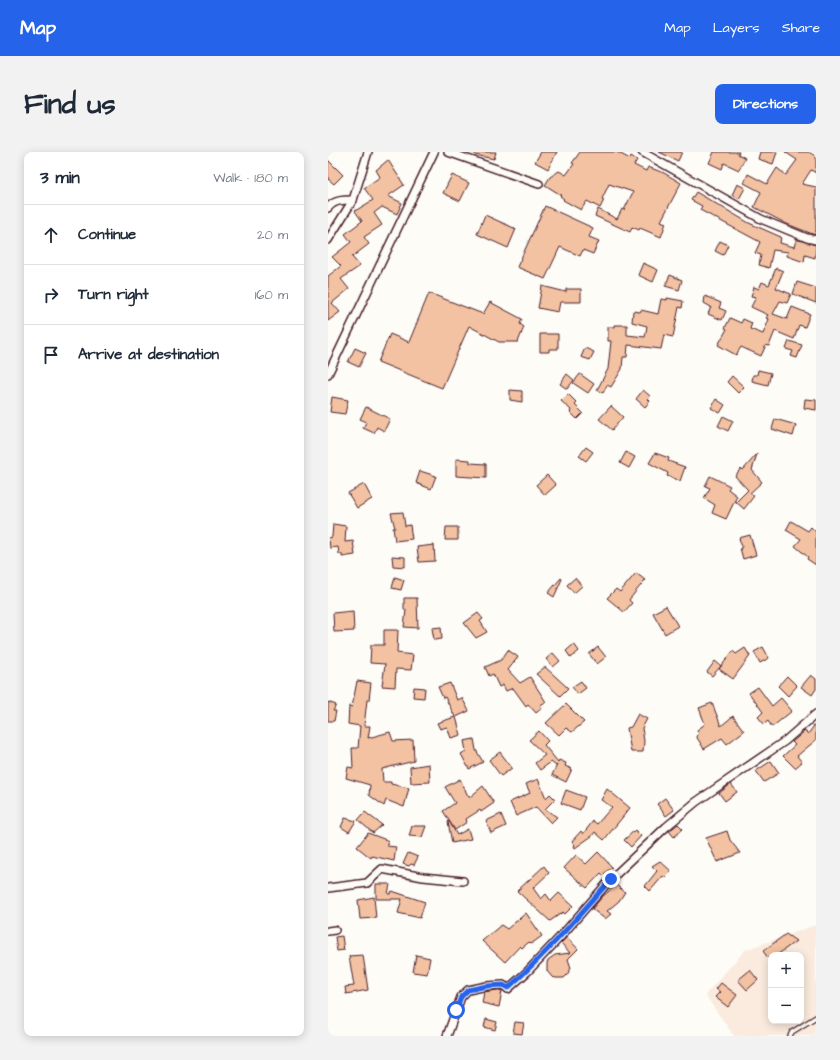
<!DOCTYPE html>
<meta charset="utf-8">
<style>
body{margin:0;font-family:"Architects Daughter",sans-serif;background:#f2f2f3;color:#1f2937}
.controls{position:absolute;right:12px;bottom:12px;display:grid;overflow:hidden;border-radius:8px;box-shadow:0 2px 10px #0003}
.controls button{width:36px;height:36px;display:grid;place-items:center;padding:0;border:0;border-bottom:1px solid #e0e1e3;background:#fff;color:#1f2937;font:20px sans-serif}
.stop{position:absolute;width:12px;height:12px;margin:-9px;border:3px solid #2563eb;border-radius:50%;background:#fff}
.stop.end{background:#2563eb;border-color:#fff;box-shadow:0 1px 4px #0008}
.list{margin:0;padding:0;list-style:none}
h2{display:flex;justify-content:space-between;align-items:center;height:52px;margin:0;padding:0 16px;font-size:17px}
h2 small{font-size:13px;font-weight:400;color:#747a83}
.list li{display:grid;grid-template-columns:26px 1fr auto;gap:12px;align-items:center;box-sizing:border-box;height:60px;padding:0 16px;border-top:1px solid #e0e1e3}
.list b{display:block;font-size:15px;white-space:nowrap}
.list em{font-size:13px;font-style:normal;color:#747a83}
.icon{flex:none;width:22px;height:22px;fill:none;stroke:currentColor;stroke-width:2;stroke-linecap:round;stroke-linejoin:round}
.map{position:relative;flex:none;width:488px;height:884px;overflow:hidden;border-radius:8px}
header{display:flex;align-items:center;gap:24px;box-sizing:border-box;height:56px;padding:0 20px;background:#2563eb;color:#fff}
header strong{font-size:19px}
nav{display:flex;gap:22px;margin-inline-start:auto;font-size:14px}
.intro{display:flex;align-items:center;justify-content:space-between;box-sizing:border-box;height:96px;padding:0 24px}
h1{margin:0;font-size:28px}
.button{padding:10px 18px;border-radius:8px;background:#2563eb;color:#fff;font-size:14px;font-weight:700}
main{display:flex;gap:24px;padding:0 24px}
aside{flex:1;background:#fff;border-radius:8px;box-shadow:0 2px 10px #0003}
.map>svg:first-child{display:block}
</style>
<header>
<strong>Map</strong>
<nav><a>Map</a><a>Layers</a><a>Share</a></nav>
</header>
<div class="intro"><h1>Find us</h1><a class="button">Directions</a></div>
<main>
<aside>
<h2>3 min<small>Walk · 180 m</small></h2>
<ul class="list">
<li><svg class="icon" aria-label="ahead" viewBox="0 0 24 24"><path d="M12 20V5M6 11l6-6 6 6"/></svg><div><b>Continue</b></div><em>20 m</em></li>
<li><svg class="icon" aria-label="right" viewBox="0 0 24 24"><path d="M7 20v-9h11M14 6l5 5-5 5"/></svg><div><b>Turn right</b></div><em>160 m</em></li>
<li><svg class="icon" aria-label="arrive" viewBox="0 0 24 24"><path d="M6 21V4h12l-3 4 3 4H6"/></svg><div><b>Arrive at destination</b></div></li>
</ul>
</aside>
<div class="map">
<svg width="488" height="884" viewBox="0 0 488 884">
<rect width="100%" height="100%" fill="#fdfcf7"/>
<filter id="ink" filterUnits="userSpaceOnUse"><feTurbulence type="fractalNoise" baseFrequency=".025" numOctaves="2"/><feDisplacementMap in="SourceGraphic" scale="8" xChannelSelector="R" yChannelSelector="G"/><feConvolveMatrix kernelMatrix="1 2 1 2 8 2 1 2 1" color-interpolation-filters="sRGB"/></filter>
<g filter="url(#ink)">
<path fill="#faebde" fill-rule="evenodd" d="M488,773V884H406L377,843L417,798ZM443,803H473V869H443Z"/>
<g fill="#f2c2a2" stroke="#4a1f2b">
<path d="M147,0H168L166,7L147,3Z"/>
<path d="M213,0H229L220,17L207,10Z"/>
<path d="M252,0H289L302,7L303,4L309,8L306,13L318,19L320,15L336,21L353,31L333,69L338,71L333,85L312,76L311,78L304,75L302,80L267,64L270,57L289,67L294,57L296,58L305,40L281,32L274,47L276,48L272,56L259,49L253,58L235,48L236,47L232,44L233,43L217,33L222,25L231,19L238,23L246,12L244,11Z"/>
<path d="M331,0H354L350,9Z"/>
<path d="M386,0H411L410,2L417,6L411,18L396,11L394,17L381,11Z"/>
<path d="M432,0H449L445,12L430,7Z"/>
<path d="M457,0H481L488,4V21L483,18L474,32L488,35V78L487,83L459,72L426,55L433,40L416,31L420,22L439,32L449,16L458,23L469,8Z"/>
<path d="M0,8L15,23L6,32L0,27Z"/>
<path d="M60,8L76,33L60,44L74,51L69,62L54,55L46,61L54,73L36,85L41,92L24,105L32,114L13,127L21,137L4,151L12,160L0,169V124L13,114L4,105L23,90L17,82L34,69L27,59L45,48L36,36L52,25L48,18Z"/>
<path d="M124,23L141,31L132,49L115,41Z"/>
<path d="M409,32L417,36L411,47L404,43Z"/>
<path d="M368,40L421,71L453,85L452,91L466,95L468,88H471L488,93L487,106L477,103L476,110L459,104L460,100L445,98L441,116L431,113L433,103L427,101L432,90L372,58L374,54L363,48Z"/>
<path d="M217,54L265,76L261,85L271,89L265,102L255,98L252,104L232,95L217,127L189,115Z"/>
<path d="M157,63L188,77L180,96L149,82Z"/>
<path d="M392,89L400,93L395,103L387,99Z"/>
<path d="M315,111L330,118L325,130L310,123Z"/>
<path d="M448,116L455,119L448,136L463,142L459,151L452,149L445,162L459,167L464,155L482,162L477,175L471,173L466,187L447,179L441,194L438,193L433,204L413,195L408,203L390,193L399,177L397,176L402,166L413,171L415,167L424,171L422,177L435,182L441,167L438,166L440,163L423,155L428,145L423,144L426,135L431,137L434,130L441,133Z"/>
<path d="M342,123L354,128L351,138L337,134Z"/>
<path d="M469,130L488,136V151L465,142Z"/>
<path d="M214,134L238,140V137H253V150H232L230,160L210,156Z"/>
<path d="M101,141L155,162L162,150L194,167L192,172L196,175L190,190H171L141,174L114,236L50,210L62,182L81,190Z"/>
<path d="M377,144L393,151L391,156L398,159L394,168L380,162L383,155L376,151Z"/>
<path d="M339,146L355,149L354,156L351,155L345,185L336,183L333,197L300,193L299,205H295L294,217L283,235L279,233L275,241L269,238L280,217L283,189H280V175H286V173H299V183L317,185L319,174L304,170L305,159L312,160L313,158L330,162L333,147L339,148Z"/>
<path d="M212,182H230V197H221V200H212Z"/>
<path d="M461,189L474,193L469,206L463,204L465,199L458,197Z"/>
<path d="M27,196L38,201L31,215L20,210Z"/>
<path d="M257,196L266,200L262,208L253,205Z"/>
<path d="M430,218L443,221L440,233L424,229L425,223H429Z"/>
<path d="M239,222L246,228L239,237L232,232Z"/>
<path d="M252,222L266,232L260,241L245,231Z"/>
<path d="M404,224L416,235L410,241L399,230Z"/>
<path d="M182,238L194,239V250L182,248Z"/>
<path d="M315,238L322,244L320,247L322,249L317,255L308,247Z"/>
<path d="M240,242L249,251L247,253L255,261L249,267L242,260L243,258L233,249Z"/>
<path d="M4,245L20,248L17,262L2,260Z"/>
<path d="M388,247L397,253L392,261L383,256Z"/>
<path d="M477,247L488,248V258L476,256Z"/>
<path d="M283,254L295,265L284,278L271,267Z"/>
<path d="M38,255L62,267L56,279L49,275L46,281L35,276L38,270L32,267Z"/>
<path d="M395,264L405,269L400,279L390,274Z"/>
<path d="M447,267L468,273L465,284L444,277Z"/>
<path d="M258,295L265,300L258,309L251,304Z"/>
<path d="M298,300L307,305L301,316L292,311Z"/>
<path d="M327,301L341,306L340,309L357,315L352,329L339,324L340,321L321,311Z"/>
<path d="M429,302L424,318L434,330L422,341L426,344L416,357L408,350L420,338L407,324L413,316L415,318Z"/>
<path d="M128,307L142,308V311L158,312V326L128,324Z"/>
<path d="M92,319L108,324L103,337L88,331Z"/>
<path d="M219,323L228,333L217,343L208,333Z"/>
<path d="M382,324L402,334L400,337L409,344L398,367L384,361L387,353L376,346L382,336L377,334Z"/>
<path d="M36,332L44,347L29,356L20,341Z"/>
<path d="M75,360L77,374L82,373L84,387L67,389L65,376H67L63,361Z"/>
<path d="M463,369L480,379L483,375L488,380V413L479,407L480,405L467,394L473,387L458,378Z"/>
<path d="M5,372L18,374L17,390L25,389L27,403L14,405V402H11L10,395L2,396L1,386L4,385Z"/>
<path d="M118,375H130V388H117Z"/>
<path d="M422,383L428,403L415,407L412,396L414,395L411,386Z"/>
<path d="M106,393L107,409L91,410L89,395Z"/>
<path d="M64,404L77,405V415L65,414Z"/>
<path d="M308,421L317,428L301,448L304,451L296,460L279,446L288,437L292,440Z"/>
<path d="M67,425L76,428L73,438L64,436Z"/>
<path d="M233,426L234,427L226,445L220,441Z"/>
<path d="M247,426L254,434L246,441L239,433Z"/>
<path d="M76,446H89L90,476L76,475L78,458H76Z"/>
<path d="M338,454L350,474L337,482L325,461Z"/>
<path d="M25,459L26,479L6,480L5,461Z"/>
<path d="M150,461L155,467L152,469L159,480L148,486L136,471Z"/>
<path d="M113,475L114,487L106,488L104,476Z"/>
<path d="M56,478H70L69,501L85,503L83,518L68,517L67,535L54,534L57,512L42,511L43,493H56Z"/>
<path d="M246,492L251,499L243,506L238,499Z"/>
<path d="M270,495L278,505L269,512L261,502Z"/>
<path d="M435,495L441,506L432,511L426,500Z"/>
<path d="M417,496L422,504L405,527L391,517L405,499L408,502Z"/>
<path d="M180,498L190,505L180,518L192,531L202,525L218,550L212,553L214,556L208,561L200,552L198,554L185,536L178,539L175,533L171,535L165,522L161,524L157,515L173,508Z"/>
<path d="M225,501L232,509L225,515L218,507Z"/>
<path d="M387,509L393,514L384,524L379,520Z"/>
<path d="M217,515L240,536L232,544L208,522Z"/>
<path d="M483,523L488,527V537L484,543L473,535Z"/>
<path d="M459,524L469,534L460,544L450,534Z"/>
<path d="M29,529L43,531L41,548H39L36,574H42L40,586L62,580L65,589L85,588L86,609L54,617L55,630H63V632L81,636L76,655L58,648L56,654L41,643L42,633L18,626L20,615L25,616L24,596H30L32,574L20,572L21,554L24,555Z"/>
<path d="M253,529L258,536L250,542L244,535Z"/>
<path d="M122,531L129,548L134,546L141,559L128,565L133,583L123,586L119,575L112,577L109,571L127,565L117,545L115,546L110,535Z"/>
<path d="M86,535L97,536L96,546L85,545Z"/>
<path d="M430,535L444,554L453,546L464,559L444,575L440,569L436,572L430,565L435,560L421,541Z"/>
<path d="M0,550L8,553L5,559H8L6,569H0Z"/>
<path d="M384,551L393,574L405,564L416,579L399,592L394,586L376,597L368,584L371,582L369,578L377,572L371,556Z"/>
<path d="M238,552L256,570L244,580L238,576L231,583L218,571Z"/>
<path d="M310,562L319,567L314,576L316,589L315,600H303L299,576L303,575Z"/>
<path d="M488,571V588L469,604L474,610L467,616L455,604L467,593L464,590L477,579L480,582Z"/>
<path d="M211,579L220,589L216,593L230,610L231,608L238,611L237,614L244,617L238,630L224,623L229,613L228,614L223,610L212,618L207,611L217,603L201,588Z"/>
<path d="M146,587L148,598L155,610L141,617L133,602L138,599L136,589Z"/>
<path d="M172,600L184,616L173,624L161,608Z"/>
<path d="M443,609L451,621L436,630L428,619Z"/>
<path d="M101,612L102,630L83,631L82,615Z"/>
<path d="M132,627L140,644L141,643L142,645L155,634L166,651L153,660L152,658L138,667L139,670L127,678L115,659L127,651L117,635Z"/>
<path d="M210,627L218,646L222,642L227,647L217,657L229,665L223,671L208,655L188,664L182,650L202,641L198,632Z"/>
<path d="M403,632L409,640L397,649L391,641Z"/>
<path d="M279,637L284,641L302,656L276,688L267,680L264,684L247,696L246,694L247,693L244,689L253,679L255,682L265,669L269,672L284,655L273,648Z"/>
<path d="M238,638L257,645L252,658L233,651Z"/>
<path d="M337,646L346,658L338,664L329,652Z"/>
<path d="M37,660L54,673L45,681L30,668Z"/>
<path d="M173,662L178,674L163,681L158,669Z"/>
<path d="M17,666L28,669L21,680L13,675Z"/>
<path d="M121,669L129,683L140,677L143,687L124,691L120,670Z"/>
<path d="M350,672L355,677L346,685L341,679Z"/>
<path d="M84,674H98L94,685L81,684Z"/>
<path d="M307,678L313,684L303,695L296,688Z"/>
<path d="M399,679L402,688L412,701L389,710L378,686Z"/>
<path d="M40,681L61,689L59,694L68,695L66,709L44,704L43,706L29,695Z"/>
<path d="M270,700L284,715L275,723L273,721L259,736L236,716L248,703L258,712Z"/>
<path d="M80,701L90,705L86,713L83,712L81,714L75,712Z"/>
<path d="M332,709L343,719L336,726L335,724L322,739L317,734L329,719L324,714Z"/>
<path d="M216,714L221,721L205,736L213,747L218,742L223,749L231,741L245,754L237,762L235,760L222,769L189,739Z"/>
<path d="M48,732H62L60,742H62L64,739L97,750L92,766L70,761L74,747H48Z"/>
<path d="M288,733L297,740L291,749L279,759L283,762L277,767L264,757L274,745Z"/>
<path d="M46,745L48,766L32,767L30,748Z"/>
<path d="M198,761L214,784L203,792L201,790L194,796L192,794L177,810L154,789L173,773L179,777Z"/>
<path d="M458,782L468,789L449,803H443V810L435,799Z"/>
<path d="M14,784L16,798L9,799L7,785Z"/>
<path d="M239,785L250,797L240,807L243,816L239,823L236,826H228L224,825L219,819V811L220,808L227,803L242,801L233,791Z"/>
<path d="M35,803L40,838L18,842L17,835L26,834L21,804Z"/>
<path d="M88,803L102,806L99,822L85,820Z"/>
<path d="M422,818L430,828L419,838L410,828Z"/>
<path d="M393,831L409,843L400,855L387,845L392,840L388,837Z"/>
<path d="M169,838L174,839L171,855L154,851L156,840Z"/>
<path d="M158,867L169,870L167,878L156,875Z"/>
<path d="M187,870L196,871L194,882L185,881Z"/>
</g>
<g fill="none" stroke-linecap="round" stroke-linejoin="round">
<defs>
<path id="lane" d="M462,884L464,880L488,865"/>
<g id="street">
<path d="M120,0L211,32"/>
<path d="M314,0L433,67L479,86L488,88"/>
<path d="M0,56C6,48 15,48 25,48"/>
<path d="M0,88L25,48L40,0"/>
<path d="M0,222L106,0"/>
<path d="M0,736L39,731L54,717L95,725L135,729"/>
<path d="M0,779L7,778"/>
<path d="M119,884L133,845L140,838L159,834L175,833L180,837L199,820L234,783L283,727L338,675L368,650L457,589L488,562"/>
</g>
</defs>
<use href="#lane" stroke="#4a1f2b" stroke-width="6"/>
<use href="#street" stroke="#4a1f2b" stroke-width="10"/>
<use href="#lane" stroke="#fdfcf7" stroke-width="3.5"/>
<use href="#street" stroke="#fdfcf7" stroke-width="7"/>
</g>
</g>
<g fill="none" stroke-linecap="round" stroke-linejoin="round" filter="url(#ink)">
<path stroke="#2563eb" stroke-width="5" d="M128,858L133,845L140,838L159,834L175,833L180,836C217,803 250,765 283,727"/>
</g>
</svg>
<div class="controls">
<button>+</button>
<button>−</button>
</div>
<div class="stop" style="left:128px;top:858px"></div>
<div class="stop end" style="left:283px;top:727px"></div>
</div>
</main>
